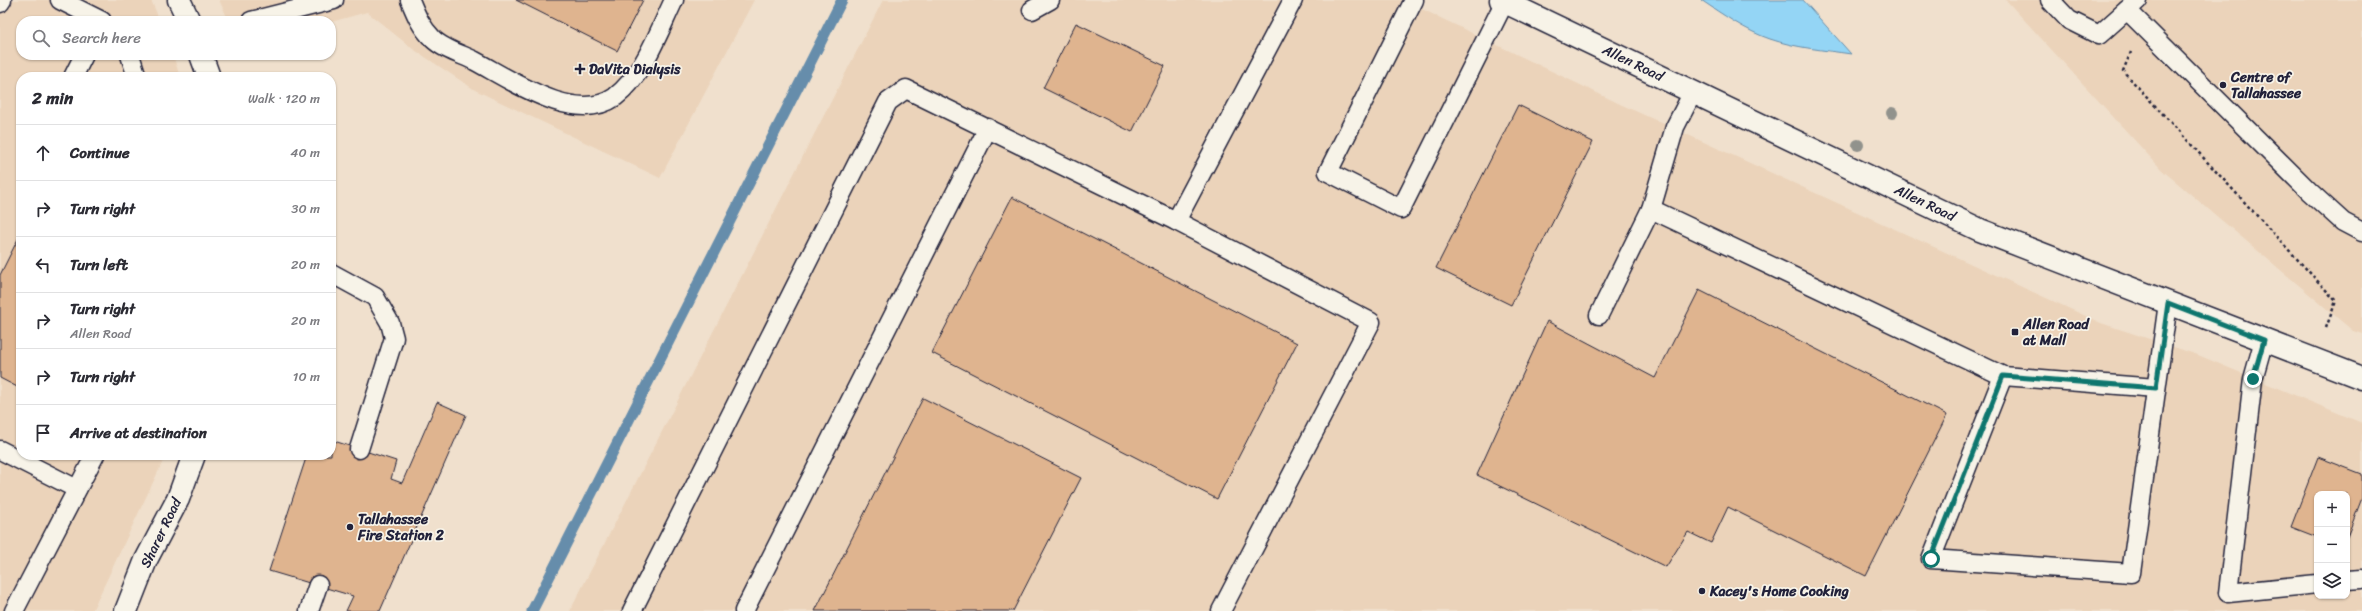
<!DOCTYPE html>
<meta charset="utf-8">
<style>
body{margin:0;font-family:Sriracha,sans-serif;background:#f2f2f3;color:#2b2b33}
.controls{position:absolute;right:12px;bottom:12px;display:grid;overflow:hidden;border-radius:8px;box-shadow:0 1px 3px #0004}
.controls button{width:36px;height:36px;display:grid;place-items:center;padding:0;border:0;border-bottom:1px solid #e1e1e2;background:#fff;color:#2b2b33;font:20px sans-serif}
.stop{position:absolute;width:12px;height:12px;margin:-9px;border:3px solid #0f766e;border-radius:50%;background:#fff}
.stop.end{background:#0f766e;border-color:#fff;box-shadow:0 1px 4px #0008}
.list{margin:0;padding:0;list-style:none}
h2{display:flex;justify-content:space-between;align-items:center;height:52px;margin:0;padding:0 16px;font-size:17px}
h2 small{font-size:13px;font-weight:400;color:#7c7c81}
.list li{display:grid;grid-template-columns:26px 1fr auto;gap:12px;align-items:center;box-sizing:border-box;height:56px;padding:0 16px;border-top:1px solid #e1e1e2}
.list b{display:block;font-size:15px;white-space:nowrap}
.list p{margin:0;font-size:13px;white-space:nowrap;color:#7c7c81}
.list em{font-size:13px;font-style:normal;color:#7c7c81}
.icon{flex:none;width:22px;height:22px;fill:none;stroke:currentColor;stroke-width:2;stroke-linecap:round;stroke-linejoin:round}
.map{position:relative;flex:none;width:2362px;height:611px;overflow:hidden}
.search{position:absolute;background:#fff;box-shadow:0 1px 3px #0004;left:16px;top:16px;width:320px;height:44px;display:flex;align-items:center;gap:10px;box-sizing:border-box;padding:0 14px;border-radius:16px;color:#7c7c81;font-size:15px}
.panel{position:absolute;background:#fff;box-shadow:0 1px 3px #0004;left:16px;top:72px;width:320px;height:388px;border-radius:16px}
.map>svg:first-child{display:block}
</style>
<div class="map">
<svg width="2362" height="611" viewBox="0 0 2362 611">
<rect width="100%" height="100%" fill="#f0e0cd"/>
<filter id="ink" filterUnits="userSpaceOnUse"><feTurbulence type="fractalNoise" baseFrequency=".025" numOctaves="2"/><feDisplacementMap in="SourceGraphic" scale="8" xChannelSelector="R" yChannelSelector="G"/><feConvolveMatrix kernelMatrix="1 2 1 2 8 2 1 2 1" color-interpolation-filters="sRGB"/></filter>
<g filter="url(#ink)">
<g fill="#ebd3ba" fill-rule="evenodd">
<path d="M0,0H151L160,21H21V55H173L180,77H21V455H166L92,611H0Z"/>
<path d="M219,0H754L660,178L475,90L413,49L367,12L331,22L229,21Z"/>
<path d="M883,0H1403L1620,104L2101,323L2198,355L2362,423V611H570ZM2317,494H2347V596H2317Z"/>
<path d="M2006,0H2362V334L2353,331L2162,170Z"/>
</g>
<path fill="#94d5f5" stroke="#668dab" d="M1701,0H1803L1851,54C1824,50 1796,48 1770,39C1746,31 1722,14 1701,0Z"/>
<g fill="none" stroke-linecap="round" stroke-linejoin="round">
<path stroke="#668dab" stroke-width="11" d="M532,611L842,0"/>
</g>
<g fill="#dfb48f" stroke="#22223b">
<path d="M516,0H643L617,51Z"/>
<path d="M1076,23L1165,66L1132,132L1043,88Z"/>
<path d="M1518,105L1593,142L1511,305L1436,268Z"/>
<path d="M1012,197L1297,343L1217,499L932,353Z"/>
<path d="M21,233V389L0,378V275Z"/>
<path d="M1699,290L1947,415L1866,576L1728,507L1711,543L1688,532L1666,567L1477,475L1547,321L1655,378Z"/>
<path d="M923,398L1081,478L1013,611H815Z"/>
<path d="M437,402L466,415L380,611H346L353,596L269,571L307,455H331V440L396,461L391,479L402,483Z"/>
<path d="M2318,457L2362,474V498L2347,537V494H2317V537L2291,527Z"/>
</g>
<g fill="none" stroke-linecap="round" stroke-linejoin="round">
<defs>
<g id="lane">
<path d="M60,0L102,21"/>
<path d="M410,0C416,15 421,27 433,39C443,49 463,55 475,61C511,80 575,125 615,97C643,76 659,31 674,0"/>
<path d="M1414,0L1328,172L1401,209L1505,1"/>
<path d="M2050,0L2069,20L2099,35L2138,0"/>
<path d="M0,3L2,0"/>
<path d="M1032,10L1050,0"/>
<path d="M2127,10L2310,192L2343,222L2362,232"/>
<path d="M251,21L334,0"/>
<path d="M130,55L137,77"/>
<path d="M73,77L84,55"/>
<path d="M1651,209L2003,376L2156,388"/>
<path d="M1176,221L1293,0"/>
<path d="M331,273L375,297L390,323L394,338L359,449"/>
<path d="M1599,315L1651,209L1675,127L1693,92"/>
<path d="M2264,340L2253,379L2228,593L2317,584"/>
<path d="M2003,376L1931,559L2131,573L2168,303"/>
<path d="M0,450L77,489"/>
<path d="M2347,580L2362,579"/>
<path d="M14,611L95,455"/>
<path d="M309,611L318,585"/>
<path d="M632,611L888,102L906,89L1176,221L1371,322L1221,611"/>
<path d="M744,611L988,128"/>
</g>
<g id="secondary">
<path d="M179,0L189,21"/>
<path d="M1501,0L1980,230L2362,378"/>
<path d="M201,55L209,77"/>
<path d="M126,611L146,560L178,499L194,455"/>
</g>
</defs>
<use href="#lane" stroke="#22223b" stroke-width="21"/>
<use href="#secondary" stroke="#22223b" stroke-width="25"/>
<path stroke="#22223b" stroke-width="2.5" stroke-dasharray="3 3" stroke-linecap="butt" d="M2131,52L2123,71L2336,301L2326,328"/>
<use href="#lane" stroke="#f7f3e8" stroke-width="18"/>
<use href="#secondary" stroke="#f7f3e8" stroke-width="22"/>
</g>
<g fill="#91928c">
<circle cx="1892" cy="113" r="6"/>
<circle cx="1858" cy="145" r="6"/>
</g>
</g>
<g fill="none" stroke-linecap="round" stroke-linejoin="round" filter="url(#ink)">
<path stroke="#0f766e" stroke-width="5" d="M1931,559L2003,376L2156,388L2168,303L2264,340L2253,379"/>
</g>
<g fill="#22223b" stroke="#f7f3e8" stroke-width="1.5">
<path d="M578 63h4v4h4v4h-4v4h-4v-4h-4v-4h4z"/>
<circle cx="2223" cy="85" r="4"/>
<rect x="2011" y="328" width="8" height="8" rx="2"/>
<circle cx="350" cy="527" r="4"/>
<circle cx="1702" cy="591" r="4"/>
</g>
<g text-anchor="middle" dominant-baseline="central" stroke-width="3.5" stroke-linejoin="round" paint-order="stroke">
<g font-size="14" fill="#22223b" stroke="#f7f3e8">
<text transform="translate(1633 63) rotate(26)">Allen Road</text>
<text transform="translate(1925 203) rotate(26)">Allen Road</text>
<text transform="translate(161 533) rotate(-64)">Sharer Road</text>
</g>
<g font-size="14" font-weight="bold" fill="#22223b" stroke="#f7f3e8" text-anchor="start">
<text x="589" y="69">DaVita Dialysis</text>
<text x="2231" y="77">Centre of<tspan x="2231" dy="16">Tallahassee</tspan></text>
<text x="2023" y="324">Allen Road<tspan x="2023" dy="16">at Mall</tspan></text>
<text x="358" y="519">Tallahassee<tspan x="358" dy="16">Fire Station 2</tspan></text>
<text x="1710" y="591">Kacey's Home Cooking</text>
</g>
</g>
</svg>
<div class="controls">
<button>+</button>
<button>−</button>
<button><svg class="icon" aria-label="layers" viewBox="0 0 24 24"><path d="M12 4l9 5-9 5-9-5zM3 14l9 5 9-5"/></svg></button>
</div>
<div class="stop" style="left:1931px;top:559px"></div>
<div class="stop end" style="left:2253px;top:379px"></div>
<div class="search"><svg class="icon" aria-label="search" viewBox="0 0 24 24"><circle cx="10" cy="10" r="6"/><path d="M15 15l6 6"/></svg>Search here</div>
<section class="panel">
<h2>2 min<small>Walk · 120 m</small></h2>
<ul class="list">
<li><svg class="icon" aria-label="ahead" viewBox="0 0 24 24"><path d="M12 20V5M6 11l6-6 6 6"/></svg><div><b>Continue</b></div><em>40 m</em></li>
<li><svg class="icon" aria-label="right" viewBox="0 0 24 24"><path d="M7 20v-9h11M14 6l5 5-5 5"/></svg><div><b>Turn right</b></div><em>30 m</em></li>
<li><svg class="icon" aria-label="left" viewBox="0 0 24 24"><path d="M17 20v-9H6M10 6l-5 5 5 5"/></svg><div><b>Turn left</b></div><em>20 m</em></li>
<li><svg class="icon" aria-label="right" viewBox="0 0 24 24"><path d="M7 20v-9h11M14 6l5 5-5 5"/></svg><div><b>Turn right</b><p>Allen Road</p></div><em>20 m</em></li>
<li><svg class="icon" aria-label="right" viewBox="0 0 24 24"><path d="M7 20v-9h11M14 6l5 5-5 5"/></svg><div><b>Turn right</b></div><em>10 m</em></li>
<li><svg class="icon" aria-label="arrive" viewBox="0 0 24 24"><path d="M6 21V4h12l-3 4 3 4H6"/></svg><div><b>Arrive at destination</b></div></li>
</ul>
</section>
</div>
